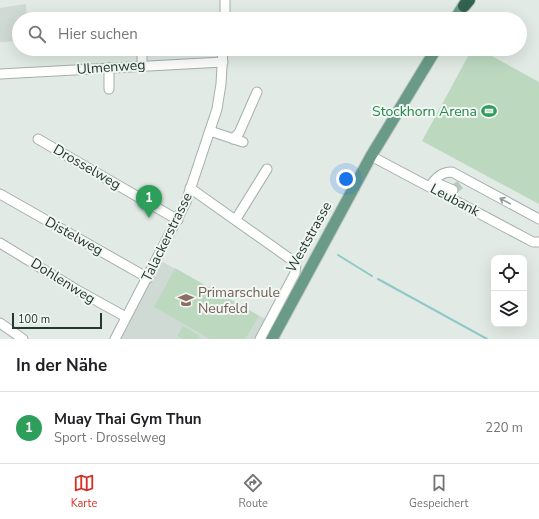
<!DOCTYPE html>
<html lang="de">
<meta charset="utf-8">
<style>
body{margin:0;font-family:"Nunito Sans",sans-serif;background:#f2f2f2;color:#202124}
.controls{position:absolute;right:12px;bottom:12px;display:grid;overflow:hidden;border-radius:8px;box-shadow:0 4px 16px #0002}
.controls button{width:36px;height:36px;display:grid;place-items:center;padding:0;border:0;border-bottom:1px solid #e0e0e0;background:#fff;color:#202124;font:20px sans-serif}
.scale{position:absolute;left:12px;bottom:10px;width:90px;box-sizing:border-box;padding-left:4px;border:2px solid #233930;border-top:0;font-size:11px;line-height:14px;white-space:nowrap;color:#233930;-webkit-text-stroke:3px #f1f7f3;paint-order:stroke}
.you{position:absolute;left:346px;top:179px;width:14px;height:14px;margin:-10px;border:3px solid #fff;border-radius:50%;background:#1a73e8;box-shadow:0 0 0 6px #1a73e833}
.badge{display:grid;place-items:center;width:26px;height:26px;border-radius:50%;background:#d93025;color:#fff;font-size:13px;font-weight:700}
.pin{position:absolute;translate:-50% -33px;filter:drop-shadow(0 1px 2px #0008)}
.pin::after{content:'';position:absolute;top:21px;width:14px;height:12px;background:inherit;clip-path:polygon(0 0,100% 0,50% 100%)}
.list{margin:0;padding:0;list-style:none}
h2{display:flex;justify-content:space-between;align-items:center;height:52px;margin:0;padding:0 16px;font-size:17px}
h2 small{font-size:13px;font-weight:400;color:#757577}
.list li{display:grid;grid-template-columns:26px 1fr auto;gap:12px;align-items:center;box-sizing:border-box;height:72px;padding:0 16px;border-top:1px solid #e0e0e0}
.list b{display:block;font-size:15px;white-space:nowrap}
.list p{margin:0;font-size:13px;white-space:nowrap;color:#757577}
.list em{font-size:13px;font-style:normal;color:#757577}
.icon{flex:none;width:22px;height:22px;fill:none;stroke:currentColor;stroke-width:2;stroke-linecap:round;stroke-linejoin:round}
.map{position:relative;flex:none;width:539px;height:339px;overflow:hidden}
.search{position:absolute;background:#fff;box-shadow:0 4px 16px #0002;left:12px;right:12px;top:12px;height:44px;display:flex;align-items:center;gap:10px;box-sizing:border-box;padding:0 14px;border-radius:22px;color:#757577;font-size:15px}
.sheet{height:124px;background:#fff}
nav{display:flex;justify-content:space-around;align-items:center;box-sizing:border-box;height:56px;border-top:1px solid #e0e0e0;background:#fff;font-size:11px;color:#757577}
nav a{display:grid;justify-items:center;gap:2px}
nav .on{color:#d93025}
.map>svg:first-child{display:block}
</style>
<div class="map">
<svg width="539" height="339" viewBox="0 0 539 339">
<rect width="100%" height="100%" fill="#e1eae5"/>
<g fill="#cfdad4">
<path d="M26,4L27,19H19V41L0,42V8Z"/>
<path d="M161,261L269,321L258,339H120Z"/>
</g>
<g fill="#bcd9c0">
<path d="M472,49H479L539,82V204L422,141Z"/>
<path d="M175,268L259,316L245,339H210L154,307Z"/>
<path d="M183,326L200,336L198,339H183L177,336Z"/>
</g>
<g fill="none" stroke-linecap="round" stroke-linejoin="round">
<g stroke="#8fc8c9" stroke-width="2">
<path d="M338,255L372,276"/>
<path d="M378,279L487,339"/>
</g>
<path stroke="#bbc7c1" stroke-width="9" stroke-dasharray="9 4.5" stroke-linecap="butt" d="M453,190L461,184"/>
<defs>
<g id="minor">
<path d="M225,19V0"/>
<path d="M142,50V65"/>
<path d="M109,68V89"/>
<path d="M0,74L223,62"/>
<path d="M210,131L243,142"/>
<path d="M38,139L178,220"/>
<path d="M233,139L239,133L257,92"/>
<path d="M371,156L533,242H539"/>
<path d="M434,182L453,190"/>
<path d="M430,186C436,178 441,172 452,172L539,219"/>
<path d="M190,188L296,263L295,273L260,339"/>
<path d="M0,194L148,278"/>
<path d="M236,219L267,169"/>
<path d="M0,243L77,290L126,317"/>
<path d="M0,323L23,339"/>
<path d="M115,339L186,202L217,109L221,84L223,49"/>
</g>
<g id="major">
<path d="M455,19L467,0"/>
<path d="M272,339L371,156L436,49"/>
</g>
<path id="highway" d="M464,6L469,0"/>
</defs>
<use href="#minor" stroke="#a4b1ab" stroke-width="11"/>
<use href="#major" stroke="#bdc4c1" stroke-width="13"/>
<use href="#highway" stroke="#bdc4c1" stroke-width="14"/>
<use href="#minor" stroke="#fff" stroke-width="9"/>
<use href="#major" stroke="#6a9b88" stroke-width="11"/>
<use href="#highway" stroke="#326251" stroke-width="12"/>
</g>
<defs><path id="oneway-shaft" d="M-6 0H5M1.5-3L5.5 0L1.5 3" fill="none" stroke-width="1.6" stroke-linecap="round" stroke-linejoin="round"/></defs>
<use stroke="#919c98" href="#oneway-shaft" transform="translate(505 201) rotate(-151)"/>
<defs>
<symbol id="stadium-bare" viewBox="-9 -9 18 18"><path d="M0-5a6.5 5 0 1 0 0 10a6.5 5 0 1 0 0-10ZM-3.5-1.8h7v3.6h-7Z" fill="#2e9e5b" stroke="#f1f7f3" stroke-width="2.5" paint-order="stroke"/></symbol>
<symbol id="school-bare" viewBox="-9 -9 18 18"><path d="M0-5L7-2L0 1L-7-2ZM-4 1L0 2.5L4 1V4Q0 6-4 4Z" fill="#8d6e63" stroke="#f1f7f3" stroke-width="2.5" paint-order="stroke"/></symbol>
</defs>
<g fill-rule="evenodd">
<use href="#stadium-bare" x="478" y="100" width="22" height="22"/>
<use href="#school-bare" x="175" y="289" width="22" height="22"/>
</g>
<g text-anchor="middle" dominant-baseline="central" stroke-width="4" stroke-linejoin="round" paint-order="stroke">
<g font-size="14" fill="#233930" stroke="#f1f7f3">
<text transform="translate(111 67) rotate(-4)">Ulmenweg</text>
<text transform="translate(87 167) rotate(30)">Drosselweg</text>
<text transform="translate(455 200) rotate(28)">Leubank</text>
<text transform="translate(74 236) rotate(29)">Distelweg</text>
<text transform="translate(167 237) rotate(-64)">Talackerstrasse</text>
<text transform="translate(309 237) rotate(-61)">Weststrasse</text>
<text transform="translate(63 281) rotate(32)">Dohlenweg</text>
</g>
<g font-size="14" fill="#27864d" stroke="#f1f7f3" text-anchor="end">
<text x="477" y="111">Stockhorn Arena</text>
</g>
<g font-size="14" fill="#785e54" stroke="#f1f7f3" text-anchor="start">
<text x="198" y="292">Primarschule<tspan x="198" dy="16">Neufeld</tspan></text>
</g>
</g>
</svg>
<div class="controls">
<button><svg class="icon" aria-label="locate" viewBox="0 0 24 24"><circle cx="12" cy="12" r="6"/><path d="M12 2v4M12 18v4M2 12h4M18 12h4"/></svg></button>
<button><svg class="icon" aria-label="layers" viewBox="0 0 24 24"><path d="M12 4l9 5-9 5-9-5zM3 14l9 5 9-5"/></svg></button>
</div>
<div class="scale">100 m</div>
<div class="you"></div>
<div class="pin badge" style="left:149px;top:218px;background:#2e9e5b">1</div>
<div class="search"><svg class="icon" aria-label="search" viewBox="0 0 24 24"><circle cx="10" cy="10" r="6"/><path d="M15 15l6 6"/></svg>Hier suchen</div>
</div>
<section class="sheet">
<h2>In der Nähe<small></small></h2>
<ul class="list">
<li><span class="badge" style="background:#2e9e5b">1</span><div><b>Muay Thai Gym Thun</b><p>Sport · Drosselweg</p></div><em>220 m</em></li>
</ul>
</section>
<nav>
<a class="on"><svg class="icon" aria-label="map" viewBox="0 0 24 24"><path d="M3 6l6-2 6 2 6-2v14l-6 2-6-2-6 2zM9 4v14M15 6v14"/></svg>Karte</a>
<a><svg class="icon" aria-label="directions" viewBox="0 0 24 24"><path d="M12 3l9 9-9 9-9-9zM9 14v-3h6M13 9l2 2-2 2"/></svg>Route</a>
<a><svg class="icon" aria-label="saved" viewBox="0 0 24 24"><path d="M7 4h10v16l-5-4-5 4z"/></svg>Gespeichert</a>
</nav>
